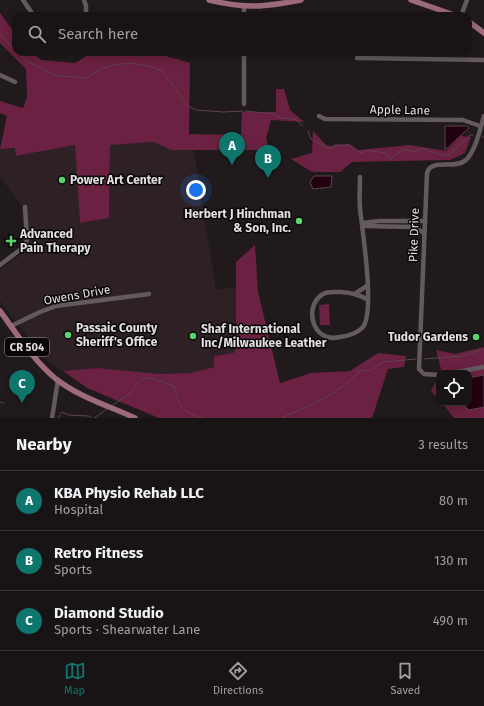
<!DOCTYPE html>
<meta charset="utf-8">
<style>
body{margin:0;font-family:"Fira Sans",sans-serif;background:#211d1e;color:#f1f3f6}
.controls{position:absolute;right:12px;bottom:12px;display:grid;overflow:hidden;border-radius:8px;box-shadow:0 2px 10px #0003}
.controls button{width:36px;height:36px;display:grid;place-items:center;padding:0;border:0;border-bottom:1px solid #363334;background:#181415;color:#f1f3f6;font:20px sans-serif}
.you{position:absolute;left:196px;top:190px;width:14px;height:14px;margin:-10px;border:3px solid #fff;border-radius:50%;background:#1a73e8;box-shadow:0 0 0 6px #1a73e833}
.badge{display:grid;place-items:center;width:26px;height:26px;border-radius:50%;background:#0f766e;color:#fff;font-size:13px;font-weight:700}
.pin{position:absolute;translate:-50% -33px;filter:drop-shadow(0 1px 2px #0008)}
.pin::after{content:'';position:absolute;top:21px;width:14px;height:12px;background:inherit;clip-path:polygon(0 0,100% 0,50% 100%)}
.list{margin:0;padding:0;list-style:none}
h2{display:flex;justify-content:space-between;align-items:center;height:52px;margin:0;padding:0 16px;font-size:17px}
h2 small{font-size:13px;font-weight:400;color:#9f9ea0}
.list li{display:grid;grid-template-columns:26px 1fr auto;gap:12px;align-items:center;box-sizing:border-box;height:60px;padding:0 16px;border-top:1px solid #363334}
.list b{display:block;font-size:15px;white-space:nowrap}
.list p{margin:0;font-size:13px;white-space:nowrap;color:#9f9ea0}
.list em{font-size:13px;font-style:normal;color:#9f9ea0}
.icon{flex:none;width:22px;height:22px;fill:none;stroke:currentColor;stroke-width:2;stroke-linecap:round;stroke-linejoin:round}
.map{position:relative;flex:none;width:484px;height:418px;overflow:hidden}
.search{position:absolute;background:#181415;box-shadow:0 2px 10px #0003;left:12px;right:12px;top:12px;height:44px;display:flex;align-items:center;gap:10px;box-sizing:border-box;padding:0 14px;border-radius:12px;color:#9f9ea0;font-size:15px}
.sheet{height:232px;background:#181415}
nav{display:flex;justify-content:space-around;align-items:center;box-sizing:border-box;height:56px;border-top:1px solid #363334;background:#181415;font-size:11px;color:#9f9ea0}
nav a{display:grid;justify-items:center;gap:2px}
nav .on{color:#0f766e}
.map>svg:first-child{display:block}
</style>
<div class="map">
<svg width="484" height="418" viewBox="0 0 484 418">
<rect width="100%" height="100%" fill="#201a1c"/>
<path fill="#2e2125" d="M154,142L171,150H194L216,290L236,287L238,347L233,353L214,356V367L190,373L159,374L98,368L63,371L50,364L0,301V270L26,251L29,241H23L22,205L0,177V149L15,148L17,156L75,145L80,223L109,218L110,145Z"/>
<g fill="#6b2141">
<path d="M0,13L16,35V52H32L41,60L75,63L93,52H159V54L190,63L189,134L241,135L242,112H276V89H284L290,110L304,122L271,120L266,138L269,150H171L154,142L110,145L109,218L80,223L75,145L16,156L15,148L0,149L7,116L0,113V101L23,108L27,97L26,69L0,43Z"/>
<path d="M313,131L327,146L349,144L358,150L410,145L446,151L461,136L471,137L465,153L450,160L352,162L340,172H312L291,159L312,153Z"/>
<path d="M255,245L258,292L280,383L311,373L350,371L378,353L406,356L404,367L388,369L372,418H159L87,388L63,371L98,368L159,374L190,373L214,367V356L233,353L238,347L236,323V262Z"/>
<path d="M329,304L330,325H320L319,305Z"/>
<path d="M484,347V418H454L442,403H469V373H440L441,369L436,350L455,354Z"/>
<path d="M439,375V400L431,391Z"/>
</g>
<g fill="#23000f" stroke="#5d434e">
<path d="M445,126H467L469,128L445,150Z"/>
<path d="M314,176H332L331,187L313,189L310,182Z"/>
<path d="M484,375V407L469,410L461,403H469V378Z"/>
</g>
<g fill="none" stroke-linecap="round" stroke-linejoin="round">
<g stroke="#5d434e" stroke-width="1">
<path d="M0,34L16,51"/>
<path d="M17,52L28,61L54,75L62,76L86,78L101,69L114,65L130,63L149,66L162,71L188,106L196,110L223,112L243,111"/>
<path d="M245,111L275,114L280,118L295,119L303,126"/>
<path d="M308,131L311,139L328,148H334L335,145H350L361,153L368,150L385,153L390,159L404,149L415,152L422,148L441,155H449L470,135H473"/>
<path d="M482,137H484"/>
<path d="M424,359L462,356L484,349"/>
<path d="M0,402L4,403"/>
<path d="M113,405L129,394L141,379L151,378L174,386C180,406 181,413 203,418"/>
<path d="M58,418L62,412L69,415L89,416L92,418"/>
<path d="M94,418L107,409"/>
<path d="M281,418C308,406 340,394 360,371L371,370L383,362L416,359"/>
</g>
<g stroke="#625a5c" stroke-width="4.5">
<path d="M23,0L34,16"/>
<path d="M84,0L86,6V16"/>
<path d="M244,16V7"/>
<path d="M461,16L467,0"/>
<path d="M357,58L484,60"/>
<path d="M0,75L15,82"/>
<path d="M244,104V52"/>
<path d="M319,116L325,119L463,120L480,126"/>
<path d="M360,177C360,188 359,198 360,208C362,229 376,315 362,328C356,334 348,336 340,337C312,344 303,306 323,294C328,291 335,292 341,292C352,293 357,294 367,299"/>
<path d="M362,223L379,221H425"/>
<path d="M363,226L414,227L424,233"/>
<path d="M0,265L25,246L27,239L25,207"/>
<path d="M356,293L367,286"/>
<path d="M11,326L40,312L56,306L149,294"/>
<path d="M452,373L484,367"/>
<path d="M439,375L424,374L419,369L427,173C431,158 455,170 466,160C476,150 480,129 484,116"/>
<path d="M52,418L58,380"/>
</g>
<g stroke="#9d697c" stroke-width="5.5">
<path d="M209,0C246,9 265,7 301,0"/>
<path d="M411,0L457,16"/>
<path d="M468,21L484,33"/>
<path d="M0,311C17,334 33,360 56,379C79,397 109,406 135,418"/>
</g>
</g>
<g fill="#5ad56e" stroke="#080607" stroke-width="1.5">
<circle cx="62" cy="180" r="4"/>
<circle cx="299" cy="221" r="4"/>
<path d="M9 235h4v4h4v4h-4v4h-4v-4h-4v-4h4z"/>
<circle cx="68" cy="335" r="4"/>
<circle cx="193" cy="336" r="4"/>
<circle cx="476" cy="337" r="4"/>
</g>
<g text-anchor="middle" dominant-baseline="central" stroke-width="3" stroke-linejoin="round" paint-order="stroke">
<rect fill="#080607" stroke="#a19d9f" stroke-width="1" x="5" y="338" width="44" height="18" rx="3"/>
<g font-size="11" font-weight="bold" fill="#e3dee0">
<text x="27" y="347">CR 504</text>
</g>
<g font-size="12" fill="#e3dee0" stroke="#080607">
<text transform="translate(400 110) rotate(1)">Apple Lane</text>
<text transform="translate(414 235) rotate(-88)">Pike Drive</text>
<text transform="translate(77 295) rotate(-10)">Owens Drive</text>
</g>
<g font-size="12" font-weight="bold" fill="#e3dee0" stroke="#080607" text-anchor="start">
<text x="70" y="180">Power Art Center</text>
<text x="291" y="214" text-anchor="end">Herbert J Hinchman<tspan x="291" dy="14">&amp; Son, Inc.</tspan></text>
<text x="20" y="234">Advanced<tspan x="20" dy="14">Pain Therapy</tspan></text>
<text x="76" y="328">Passaic County<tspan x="76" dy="14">Sheriff's Office</tspan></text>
<text x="201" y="329">Shaf International<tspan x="201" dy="14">Inc/Milwaukee Leather</tspan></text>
<text x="468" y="337" text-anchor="end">Tudor Gardens</text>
</g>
</g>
</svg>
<div class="controls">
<button><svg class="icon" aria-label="locate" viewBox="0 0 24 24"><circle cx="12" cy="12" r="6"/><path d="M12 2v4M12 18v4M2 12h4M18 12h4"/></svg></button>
</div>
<div class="you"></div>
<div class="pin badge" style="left:232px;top:165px">A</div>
<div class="pin badge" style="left:268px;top:178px">B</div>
<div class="pin badge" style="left:22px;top:403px">C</div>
<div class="search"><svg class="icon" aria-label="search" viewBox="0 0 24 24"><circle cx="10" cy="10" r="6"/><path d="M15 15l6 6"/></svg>Search here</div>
</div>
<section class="sheet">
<h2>Nearby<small>3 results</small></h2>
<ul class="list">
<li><span class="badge">A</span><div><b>KBA Physio Rehab LLC</b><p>Hospital</p></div><em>80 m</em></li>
<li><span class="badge">B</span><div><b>Retro Fitness</b><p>Sports</p></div><em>130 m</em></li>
<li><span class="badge">C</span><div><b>Diamond Studio</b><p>Sports · Shearwater Lane</p></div><em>490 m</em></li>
</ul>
</section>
<nav>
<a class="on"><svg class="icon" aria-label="map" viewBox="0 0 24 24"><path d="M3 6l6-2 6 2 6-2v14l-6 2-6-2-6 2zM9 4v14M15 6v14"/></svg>Map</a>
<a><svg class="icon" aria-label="directions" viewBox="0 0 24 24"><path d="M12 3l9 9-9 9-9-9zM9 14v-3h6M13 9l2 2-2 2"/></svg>Directions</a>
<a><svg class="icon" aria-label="saved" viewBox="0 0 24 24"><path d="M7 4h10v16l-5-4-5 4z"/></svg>Saved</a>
</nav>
